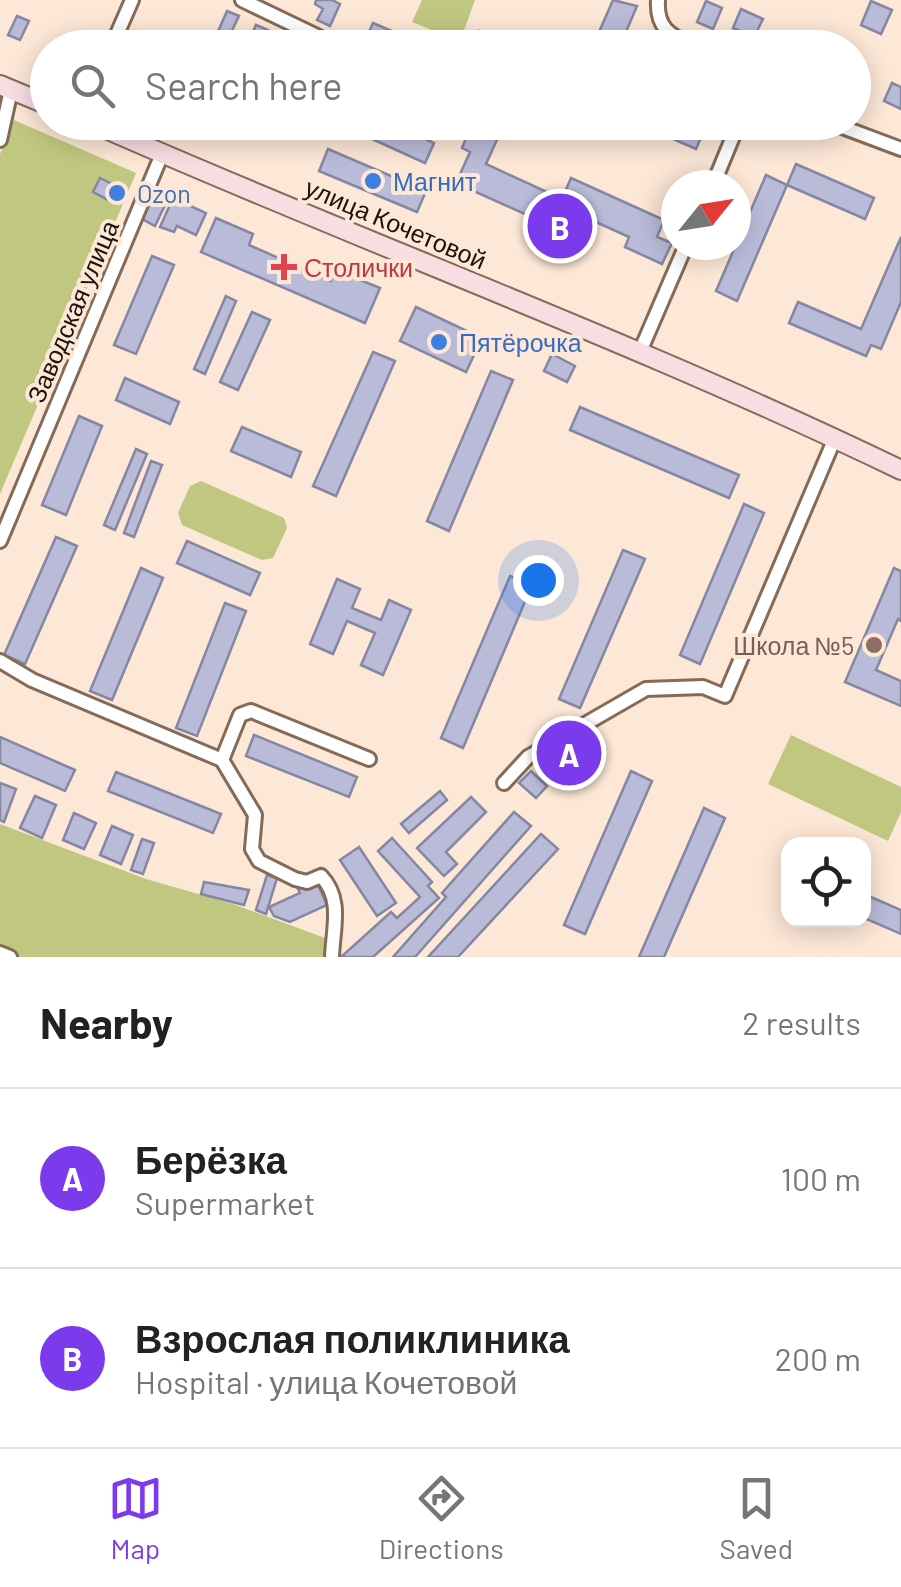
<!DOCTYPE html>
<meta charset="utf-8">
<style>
body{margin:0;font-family:Barlow,sans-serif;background:#f6f6f6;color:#222}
.controls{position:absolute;right:30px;bottom:30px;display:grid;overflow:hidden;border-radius:20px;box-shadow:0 5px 25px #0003}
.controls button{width:90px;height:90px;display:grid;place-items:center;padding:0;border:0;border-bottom:2px solid #e0e0e0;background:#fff;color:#222;font:50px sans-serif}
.compass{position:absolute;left:661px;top:170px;width:90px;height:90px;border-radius:50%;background:#fff;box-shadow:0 5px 25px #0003;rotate:60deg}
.you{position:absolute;left:538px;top:580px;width:35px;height:35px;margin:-25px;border:8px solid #fff;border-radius:50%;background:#1a73e8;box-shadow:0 0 0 15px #1a73e833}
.badge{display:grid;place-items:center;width:65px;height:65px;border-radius:50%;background:#7c3aed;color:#fff;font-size:32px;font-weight:700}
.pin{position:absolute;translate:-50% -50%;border:5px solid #fff;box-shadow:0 2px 10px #0006}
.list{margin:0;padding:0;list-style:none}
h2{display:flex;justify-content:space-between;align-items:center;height:130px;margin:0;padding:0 40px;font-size:42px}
h2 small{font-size:32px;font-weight:400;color:#767676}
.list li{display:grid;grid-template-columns:65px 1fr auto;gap:30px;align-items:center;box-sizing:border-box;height:180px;padding:0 40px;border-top:2px solid #e0e0e0}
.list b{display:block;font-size:38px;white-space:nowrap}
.list p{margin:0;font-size:32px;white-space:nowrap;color:#767676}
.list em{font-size:32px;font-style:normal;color:#767676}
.icon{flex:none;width:55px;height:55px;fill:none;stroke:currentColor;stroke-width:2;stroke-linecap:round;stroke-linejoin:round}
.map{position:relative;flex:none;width:901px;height:957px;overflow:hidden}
.search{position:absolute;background:#fff;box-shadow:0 5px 25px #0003;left:30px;right:30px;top:30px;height:110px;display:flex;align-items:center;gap:25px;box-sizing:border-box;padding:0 35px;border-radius:55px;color:#767676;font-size:38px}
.sheet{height:490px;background:#fff}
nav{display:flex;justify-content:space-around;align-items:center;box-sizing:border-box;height:140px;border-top:2px solid #e0e0e0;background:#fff;font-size:28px;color:#767676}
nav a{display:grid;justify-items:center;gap:5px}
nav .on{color:#7c3aed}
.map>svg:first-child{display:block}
</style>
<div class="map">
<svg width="901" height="957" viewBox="0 0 901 957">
<rect width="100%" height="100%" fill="#fde7d6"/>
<g fill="#c0c780">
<path d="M422,0H475L463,33L454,39L412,22Z"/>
<path d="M14,120L136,173L0,494V154Z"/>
<path d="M201,481L284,518L287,528L273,558L262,560L182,525L178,513L190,486Z"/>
<path d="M791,735L901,787V812L888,841L768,784Z"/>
<path d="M0,824L146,879L233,904L325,938L324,957H0Z"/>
</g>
<g fill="#babbd9" stroke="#8586a1" stroke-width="2.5">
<path d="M316,0H332L340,4L330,26L317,20L323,9L315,4Z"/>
<path d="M613,0L637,6L619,48H592Z"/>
<path d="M706,1L722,8L713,29L697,22Z"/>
<path d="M871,1L892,10L881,34L861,25Z"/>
<path d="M741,9L763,19L754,37L733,28Z"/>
<path d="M227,11L239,16L227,41L216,36Z"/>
<path d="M17,16L29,21L20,40L8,35Z"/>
<path d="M373,23L394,32L387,48H362Z"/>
<path d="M256,25L268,30L260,48H246Z"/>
<path d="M479,31L518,48H473Z"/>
<path d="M892,83L901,87V109L884,101Z"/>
<path d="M353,122H390L434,143L425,163L350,129Z"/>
<path d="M473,122H505L486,164L562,199L571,178L664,220L657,237L672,243L662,264L625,247L629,237L574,212L565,232L456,183L470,152L462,148Z"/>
<path d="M635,122H693L705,128L696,149Z"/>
<path d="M328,149L426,191L417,212L319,171Z"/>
<path d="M796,164L874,198L865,219L787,185Z"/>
<path d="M766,175L787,185L737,301L716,291Z"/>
<path d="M100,178L122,189L114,203L93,192Z"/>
<path d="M151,196L166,203L155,226L140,218Z"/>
<path d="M173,198L206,213L196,235L177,226L174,232L160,227Z"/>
<path d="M216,218L253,234L249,245L331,281L336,270L380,288L365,323L201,252Z"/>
<path d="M901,237V302L881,349L871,345L866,356L789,323L798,302L861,329Z"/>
<path d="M152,256L174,265L136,354L114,345Z"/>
<path d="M226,296L236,301L205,374L194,369Z"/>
<path d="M416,307L482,338L466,372L400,341Z"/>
<path d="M252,312L270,320L238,390L220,382Z"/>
<path d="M373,352L395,361L336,496L313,486Z"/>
<path d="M552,354L575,366L567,382L544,371Z"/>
<path d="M491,371L513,380L449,531L427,521Z"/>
<path d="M125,378L179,402L170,424L116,400Z"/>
<path d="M580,407L739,475L729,498L570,430Z"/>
<path d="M79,416L102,426L66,515L42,505Z"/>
<path d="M242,427L301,452L291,477L231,451Z"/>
<path d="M136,449L147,454L115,530L104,525Z"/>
<path d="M151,461L162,465L134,537L124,533Z"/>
<path d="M744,504L764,513L700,664L680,655Z"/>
<path d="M56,537L77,546L25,664L4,655Z"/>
<path d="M187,541L260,573L250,595L177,563Z"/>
<path d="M623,550L645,559L580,708L559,699Z"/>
<path d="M141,568L163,578L112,700L90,691Z"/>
<path d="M894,568L901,571V621L898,619L876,670L901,681V706L845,682Z"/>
<path d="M510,576L532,585L463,748L441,738Z"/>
<path d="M337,579L360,589L352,608L381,620L389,600L411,610L383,675L361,665L375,633L347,621L333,654L310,644Z"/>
<path d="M225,603L246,611L197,736L176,728Z"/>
<path d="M254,735L357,777L349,797L246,756Z"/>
<path d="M0,737L75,770L65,791L0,763Z"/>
<path d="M577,739L586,754L560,768L552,753Z"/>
<path d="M531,771L547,786L536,798L519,783Z"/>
<path d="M631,771L652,781L585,934L564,925Z"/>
<path d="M116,772L221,814L213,833L108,791Z"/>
<path d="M0,783L16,789L4,822L0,820Z"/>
<path d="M440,791L447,800L409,833L401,824Z"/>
<path d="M35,796L56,805L42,838L20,828Z"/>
<path d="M471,797L486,812L446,852L457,864L444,876L417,848Z"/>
<path d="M704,808L725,818L664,957H639Z"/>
<path d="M514,812L531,826L415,957H393L446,897L442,893Z"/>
<path d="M74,813L96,823L84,849L63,840Z"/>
<path d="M112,826L133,835L121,864L100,855Z"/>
<path d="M541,834L558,849L458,957H428Z"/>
<path d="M392,838L432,882L428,886L439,898L373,957H341L391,912L397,918L420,897L378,851Z"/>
<path d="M142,839L154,843L143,874L131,870Z"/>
<path d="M359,847L396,903L377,916L340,860Z"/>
<path d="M267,875L277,878L266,914L256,910Z"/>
<path d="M204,882L249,890L244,905L201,894Z"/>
<path d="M309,882L311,888L318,885L327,905L290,922L274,916L269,907L300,893L297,887Z"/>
<path d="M864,894L901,910V934L864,918Z"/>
</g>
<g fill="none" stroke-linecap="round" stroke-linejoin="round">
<defs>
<g id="minor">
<path d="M242,0L342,48"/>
<path d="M658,0C656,30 672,36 696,48"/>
<path d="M111,48L132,0"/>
<path d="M829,122L901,149"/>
<path d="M0,140L11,90"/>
<path d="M713,185L739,122"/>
<path d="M639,354L686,245"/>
<path d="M0,541L162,154"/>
<path d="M0,661L32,680L222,760"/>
<path d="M222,760L255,815L252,849L259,861L295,879L307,882L321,876C343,899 333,928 332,957"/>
<path d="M222,760L240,715L251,711L369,759"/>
<path d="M504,783L528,757L646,689L703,687L725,696L835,438"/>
<path d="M0,953L10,957"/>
</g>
<g id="secondary">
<path d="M0,85L48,105"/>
<path d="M90,122C359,241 636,342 901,470"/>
</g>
</defs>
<use href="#minor" stroke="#836b58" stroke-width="18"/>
<use href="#secondary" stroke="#836b58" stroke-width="22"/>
<use href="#minor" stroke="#fff" stroke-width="12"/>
<use href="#secondary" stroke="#f9dde3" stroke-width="18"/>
</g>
<g fill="#3f7fe0" stroke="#fde7d6" stroke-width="4">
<circle cx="373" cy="181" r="10"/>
<circle cx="117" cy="193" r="10"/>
<circle cx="439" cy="342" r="10"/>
</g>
<path fill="#e0444e" stroke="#fde7d6" stroke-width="4" d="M279 252h10v10h10v10h-10v10h-10v-10h-10v-10h10z"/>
<circle fill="#8d6e63" stroke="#fde7d6" stroke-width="4" cx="874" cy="645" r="10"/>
<g text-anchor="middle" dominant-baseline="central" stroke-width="8" stroke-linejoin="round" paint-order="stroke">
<g font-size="25" fill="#366cbe" stroke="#fde7d6" text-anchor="start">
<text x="393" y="181">Магнит</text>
<text x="137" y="193">Ozon</text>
<text x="459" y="342">Пятёрочка</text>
</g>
<g font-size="25" fill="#1c130c" stroke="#fde7d6">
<text transform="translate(396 223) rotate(23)">улица Кочетовой</text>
<text transform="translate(72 311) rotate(-67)">Заводская улица</text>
</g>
<g font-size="25" fill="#be3a42" stroke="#fde7d6" text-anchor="start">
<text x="304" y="267">Столички</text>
</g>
<g font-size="25" fill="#785e54" stroke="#fde7d6" text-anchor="end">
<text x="854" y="645">Школа №5</text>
</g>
</g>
</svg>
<div class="controls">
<button><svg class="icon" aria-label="locate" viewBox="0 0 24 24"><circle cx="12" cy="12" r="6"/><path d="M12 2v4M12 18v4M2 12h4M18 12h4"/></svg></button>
</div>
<svg class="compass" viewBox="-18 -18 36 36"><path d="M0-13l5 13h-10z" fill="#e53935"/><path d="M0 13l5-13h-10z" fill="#767676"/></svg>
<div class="you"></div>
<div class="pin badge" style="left:569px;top:753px">A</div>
<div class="pin badge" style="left:560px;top:226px">B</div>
<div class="search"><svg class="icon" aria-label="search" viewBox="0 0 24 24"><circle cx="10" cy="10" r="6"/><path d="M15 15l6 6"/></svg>Search here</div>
</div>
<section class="sheet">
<h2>Nearby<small>2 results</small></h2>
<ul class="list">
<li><span class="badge">A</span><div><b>Берёзка</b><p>Supermarket</p></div><em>100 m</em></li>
<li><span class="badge">B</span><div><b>Взрослая поликлиника</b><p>Hospital · улица Кочетовой</p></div><em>200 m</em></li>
</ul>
</section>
<nav>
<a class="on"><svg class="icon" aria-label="map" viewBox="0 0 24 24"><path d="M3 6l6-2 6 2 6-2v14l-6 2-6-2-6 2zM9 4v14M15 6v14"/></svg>Map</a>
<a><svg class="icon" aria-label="directions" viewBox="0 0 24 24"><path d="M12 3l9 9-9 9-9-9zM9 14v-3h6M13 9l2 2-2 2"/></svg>Directions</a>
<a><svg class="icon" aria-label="saved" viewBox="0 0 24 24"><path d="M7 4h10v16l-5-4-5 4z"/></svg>Saved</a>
</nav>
